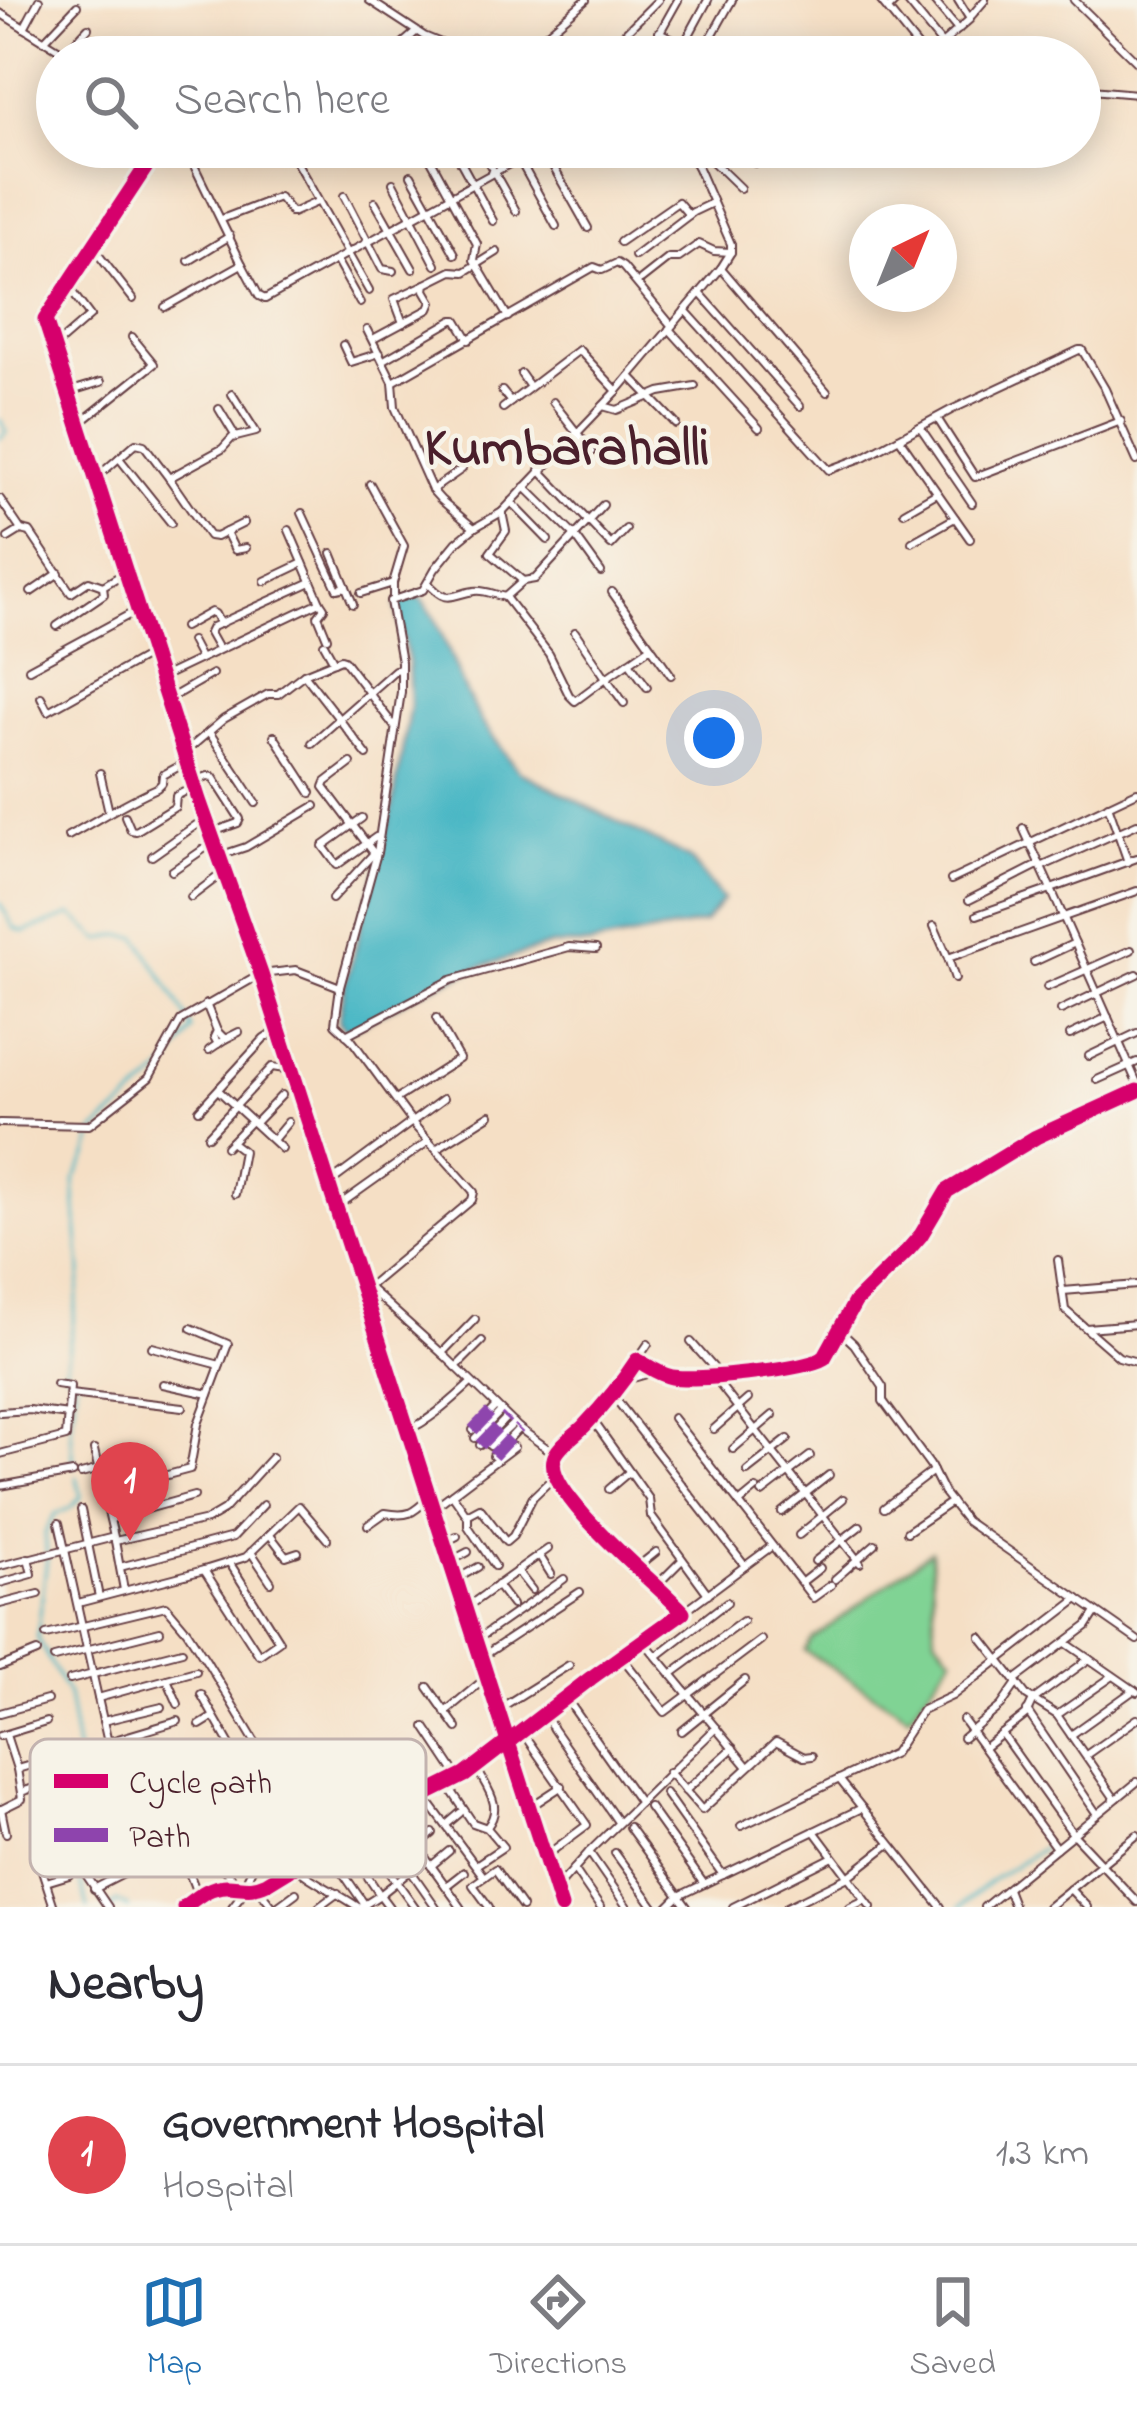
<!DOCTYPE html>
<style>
body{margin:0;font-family:"Indie Flower",sans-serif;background:#f2f2f3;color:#2b2b33}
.compass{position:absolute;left:849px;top:204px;width:108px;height:108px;border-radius:50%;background:#fff;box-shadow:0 6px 30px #0003;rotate:43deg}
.you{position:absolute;left:714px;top:738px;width:42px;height:42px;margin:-30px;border:9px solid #fff;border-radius:50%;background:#1a73e8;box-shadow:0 0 0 18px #1a73e833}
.badge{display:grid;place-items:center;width:78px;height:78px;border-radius:50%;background:#1f6fb2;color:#fff;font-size:39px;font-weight:700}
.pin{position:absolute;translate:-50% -99px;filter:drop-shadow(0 3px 6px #0008)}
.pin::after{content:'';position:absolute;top:63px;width:42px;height:36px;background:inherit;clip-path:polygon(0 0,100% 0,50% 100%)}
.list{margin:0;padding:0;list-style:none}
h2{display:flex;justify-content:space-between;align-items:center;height:156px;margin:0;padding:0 48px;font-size:51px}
h2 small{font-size:39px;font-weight:400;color:#7c7c81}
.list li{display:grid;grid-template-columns:78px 1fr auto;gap:36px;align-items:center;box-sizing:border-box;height:180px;padding:0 48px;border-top:3px solid #e1e1e2}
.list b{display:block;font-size:45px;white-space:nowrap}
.list p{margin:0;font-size:39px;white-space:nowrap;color:#7c7c81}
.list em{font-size:39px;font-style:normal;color:#7c7c81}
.icon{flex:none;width:66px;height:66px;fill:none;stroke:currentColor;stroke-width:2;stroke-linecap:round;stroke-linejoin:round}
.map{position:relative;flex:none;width:1137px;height:1907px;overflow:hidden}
.search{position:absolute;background:#fff;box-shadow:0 6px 30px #0003;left:36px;right:36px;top:36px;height:132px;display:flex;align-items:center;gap:30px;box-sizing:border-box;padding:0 42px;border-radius:66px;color:#7c7c81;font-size:45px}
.sheet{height:336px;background:#fff}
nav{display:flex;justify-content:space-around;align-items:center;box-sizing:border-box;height:168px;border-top:3px solid #e1e1e2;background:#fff;font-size:33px;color:#7c7c81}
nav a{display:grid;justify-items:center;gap:6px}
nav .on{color:#1f6fb2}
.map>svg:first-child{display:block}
</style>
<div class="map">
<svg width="1137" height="1907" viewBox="0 0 1137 1907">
<rect width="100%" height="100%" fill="#f7f3e8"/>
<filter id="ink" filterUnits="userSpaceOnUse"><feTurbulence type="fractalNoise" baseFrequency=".00833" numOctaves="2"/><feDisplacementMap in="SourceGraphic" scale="24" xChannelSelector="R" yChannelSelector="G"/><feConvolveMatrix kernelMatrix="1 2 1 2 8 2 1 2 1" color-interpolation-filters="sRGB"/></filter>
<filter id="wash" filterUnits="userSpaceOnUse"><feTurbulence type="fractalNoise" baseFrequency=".004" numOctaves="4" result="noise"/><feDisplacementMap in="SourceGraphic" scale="48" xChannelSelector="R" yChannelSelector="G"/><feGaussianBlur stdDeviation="2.7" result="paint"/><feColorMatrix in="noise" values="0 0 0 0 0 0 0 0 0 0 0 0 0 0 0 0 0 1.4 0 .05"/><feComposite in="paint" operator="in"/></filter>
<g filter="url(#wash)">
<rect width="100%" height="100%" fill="#f5dfc5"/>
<path fill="#80d394" stroke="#657960" stroke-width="3" d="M931,1551L935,1637L953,1656L909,1716L805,1651L811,1640Z"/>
<path fill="#4ab7c5" stroke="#4a6b78" stroke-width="3" d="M421,598L435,618L467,695L483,724L519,771L690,859L723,900L704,923L590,945H551L477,968L427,989L353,1029H345L339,1021L345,986L392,811L410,705L408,663L396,605L403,599Z"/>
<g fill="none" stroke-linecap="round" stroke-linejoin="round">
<g stroke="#4ab7c5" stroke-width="3">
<path d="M0,420L7,431L0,438"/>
<path d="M0,903L14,928L24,932L72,915L100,940L118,935L138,937C155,969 177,996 192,1029L167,1068L94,1132L87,1156L74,1181L81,1273L65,1371L76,1382L71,1430L74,1467"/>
<path d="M77,1477L81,1497L70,1508L55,1515L45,1533L47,1558L37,1638L68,1695L80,1768C81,1801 46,1785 44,1807C43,1815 50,1835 51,1847L77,1871L88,1907"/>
<path d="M111,1907L117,1902L128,1907"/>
<path d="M960,1907L989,1882L1047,1845"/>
</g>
</g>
</g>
<g filter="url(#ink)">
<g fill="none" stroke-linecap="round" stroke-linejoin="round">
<defs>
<g id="minor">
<path d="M369,0L424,36L475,57"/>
<path d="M880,0L926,57"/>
<path d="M906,0L942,44"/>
<path d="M933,0L958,30"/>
<path d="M1074,0L1137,62"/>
<path d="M888,9L897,0"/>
<path d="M0,13L71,57"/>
<path d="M972,15L985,0"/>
<path d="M24,28L39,0"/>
<path d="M659,32L683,44"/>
<path d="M44,41L77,6"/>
<path d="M65,53L88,28"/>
<path d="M93,57L104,46"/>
<path d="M387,57L416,32"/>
<path d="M428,57L434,41"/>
<path d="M519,57L586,0"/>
<path d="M601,57L658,0"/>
<path d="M646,57L678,0"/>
<path d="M677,57L708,0"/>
<path d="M700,57L732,0"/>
<path d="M927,57L970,19L958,0"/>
<path d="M1080,89L1137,94"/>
<path d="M159,147L45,320L199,800L261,974L561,1907"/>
<path d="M288,147L369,291"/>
<path d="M348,147V148"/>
<path d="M480,147L516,211"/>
<path d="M542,147L588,228"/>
<path d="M661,147L668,150L683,147"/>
<path d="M730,147L755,163"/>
<path d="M453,148L493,221"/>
<path d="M295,159L314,147"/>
<path d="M519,159L556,226"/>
<path d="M431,160L477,244L474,260L508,317"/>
<path d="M697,166L704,158H709L740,188"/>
<path d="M411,175L455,254"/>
<path d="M393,183L436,265"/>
<path d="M344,196L382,269L393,271"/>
<path d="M375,202L413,269"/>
<path d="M222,219L279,197L292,213L317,202"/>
<path d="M620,242L678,202L689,215"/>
<path d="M94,249L133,299"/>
<path d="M635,256L693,212L712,203"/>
<path d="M336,260L360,303"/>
<path d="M189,261L230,236"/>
<path d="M242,264L259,296L265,299L540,147"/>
<path d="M721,268L827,392"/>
<path d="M641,280L669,258H679L699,244L714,251L731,252"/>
<path d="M700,293L800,406"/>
<path d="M165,307L242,264L185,147"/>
<path d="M685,310L829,470L864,457L951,410L1079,350H1082L1105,389L1137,461"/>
<path d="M403,323L394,299L426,284"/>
<path d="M669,329L759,428"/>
<path d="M367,330L393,382L395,407L432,490L441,500L474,528"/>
<path d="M373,339L429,309L432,302L425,290L426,284L452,271L465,272L497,252"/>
<path d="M343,345L351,362L380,353"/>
<path d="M53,348L90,316L69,288"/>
<path d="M384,360L453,320H457L469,340"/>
<path d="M521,374L530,387"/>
<path d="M630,376L676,424"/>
<path d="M393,382L594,267L602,270L617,263L623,267L671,325"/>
<path d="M502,391L511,402"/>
<path d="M68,392L101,382"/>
<path d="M553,402L592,452"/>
<path d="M603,406L617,410L660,392L695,386"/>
<path d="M503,408L579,350L617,391"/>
<path d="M219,409L236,437"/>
<path d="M937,418L975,477L1121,421"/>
<path d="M79,424L154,364L132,337"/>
<path d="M920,427L972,503"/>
<path d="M899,438L970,539"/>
<path d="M119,458L171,523"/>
<path d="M540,470L611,545L626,529"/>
<path d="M96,478L136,443L144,445L169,478L222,449L232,438L256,432L232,394"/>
<path d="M169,478L209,536L216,537L244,523"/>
<path d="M370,484L404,546L393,583V599"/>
<path d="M525,487L575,536L601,572"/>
<path d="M432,490L462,469"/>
<path d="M0,499L21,530L30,532L71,593L89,581L103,586"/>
<path d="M511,502L548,540"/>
<path d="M502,512L506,531L490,553L523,581"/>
<path d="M904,512L937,493"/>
<path d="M302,513L337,589L346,587"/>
<path d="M226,532L235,550L246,548"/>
<path d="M8,538L21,530"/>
<path d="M912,542L955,518"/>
<path d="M332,553L353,604"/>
<path d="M265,581L303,563"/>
<path d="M428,583C448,606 452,594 474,591C483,589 495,595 505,597"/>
<path d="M31,592L59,573"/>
<path d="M612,592L671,675"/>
<path d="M361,593L393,583"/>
<path d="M320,602L324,608L318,616L327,638"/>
<path d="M57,626L104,594L103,586L126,572"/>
<path d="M184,627L211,612L215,614L220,624"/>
<path d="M575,632L606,678L575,701L569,695L549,654L505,597L523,581L535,579L603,505"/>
<path d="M191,641L200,658"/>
<path d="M324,644L334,662"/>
<path d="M218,649L209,633L212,627L311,582"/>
<path d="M629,662L647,687"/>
<path d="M29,669L138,610"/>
<path d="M304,674L367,755"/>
<path d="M160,678L320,602L289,530"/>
<path d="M41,697L48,711L152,653"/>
<path d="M167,700L212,674"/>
<path d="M624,703L606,678L651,647"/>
<path d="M209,732L256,803"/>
<path d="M274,736L311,793"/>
<path d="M312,743L395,670L401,669"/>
<path d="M184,753L224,719L268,694H278L304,674L341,659L344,660L394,726"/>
<path d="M351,763L326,782L324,787L376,856"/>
<path d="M100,773L109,812"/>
<path d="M194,781L208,776L213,777L240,819L238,823L210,833"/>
<path d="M1108,805L1128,862"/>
<path d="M125,816L131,830L136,831L175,807L176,796L194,787"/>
<path d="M362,818L323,846L337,865L376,837"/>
<path d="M68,836C99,819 125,802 157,788L162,783L163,775L187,762"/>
<path d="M152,856L206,818"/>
<path d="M219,856L246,847L315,806"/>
<path d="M1137,858L1051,889L1137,1083"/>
<path d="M1041,867L1137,824"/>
<path d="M172,871L214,842"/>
<path d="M951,880L1137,792"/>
<path d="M191,897L224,872"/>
<path d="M332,899L374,853"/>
<path d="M969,900L1040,864"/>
<path d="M977,915L1051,889L1023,828"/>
<path d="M934,926L948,958L1137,891"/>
<path d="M948,958L955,979"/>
<path d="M1034,962L1075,943"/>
<path d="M1047,987L1131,950"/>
<path d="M206,1004L217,1031L214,1037L218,1044"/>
<path d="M1061,1010L1137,974"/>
<path d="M346,1035L451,980L569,947L596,949"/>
<path d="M1070,1035L1108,1017"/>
<path d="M225,1039L239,1032"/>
<path d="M209,1050L225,1039L217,1031"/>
<path d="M1089,1056L1137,1033"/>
<path d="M1097,1080L1137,1062"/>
<path d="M218,1090L282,1149"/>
<path d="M396,1099L459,1059L436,1018"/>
<path d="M199,1110L264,1039L278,1030"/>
<path d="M0,1123L89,1125L149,1078L181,1020L261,974L296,970L340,987"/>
<path d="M255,1123L282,1095"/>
<path d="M208,1136L272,1067L291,1070"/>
<path d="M273,1140L288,1122"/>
<path d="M231,1142L243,1151L235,1194"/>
<path d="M226,1147L251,1121"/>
<path d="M436,1149L490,1115"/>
<path d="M328,1184L443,1099"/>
<path d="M335,1208L429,1141"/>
<path d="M1058,1260L1065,1310L1119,1357L1137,1362"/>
<path d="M368,1287L446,1357L519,1428L555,1454"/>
<path d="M361,1289L368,1287L472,1200L474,1192L415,1126L351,1039L335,1024L340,987L377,853L401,692V662L390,601L423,590L435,569L457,542L474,528L502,512L617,391L721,268L731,252V244L697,166L684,147"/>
<path d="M1063,1291L1137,1285"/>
<path d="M1086,1328L1137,1324"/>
<path d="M839,1330L854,1344L883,1387V1401L930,1465L944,1493L966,1521L1137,1640"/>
<path d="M691,1342L720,1375"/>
<path d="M152,1347L220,1365"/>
<path d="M442,1353L475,1319"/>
<path d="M637,1360L648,1344"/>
<path d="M456,1367L482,1341"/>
<path d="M712,1375L860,1563"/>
<path d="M626,1380L657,1371"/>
<path d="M163,1384L209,1394"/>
<path d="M611,1393L745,1566"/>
<path d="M70,1394L183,1407"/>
<path d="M0,1412L29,1410L69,1415"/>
<path d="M673,1418L813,1598L831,1585"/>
<path d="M592,1419L649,1499L651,1516L708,1594"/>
<path d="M714,1429L748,1399"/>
<path d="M407,1430C429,1422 453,1399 471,1383"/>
<path d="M473,1430L496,1406"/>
<path d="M475,1438L501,1411"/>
<path d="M480,1445L507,1417"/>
<path d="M490,1446L514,1423"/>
<path d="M733,1449L773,1415"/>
<path d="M0,1454L66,1437L70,1386L56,1384"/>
<path d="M493,1456L519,1428"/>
<path d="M747,1471L788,1439"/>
<path d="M81,1474L153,1455"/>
<path d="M0,1486L73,1473"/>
<path d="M609,1489L629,1472"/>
<path d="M103,1492L190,1469L198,1424L228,1344L191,1328"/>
<path d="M762,1493L810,1456"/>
<path d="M452,1494L468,1517V1526L495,1566"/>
<path d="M739,1503L756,1489"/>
<path d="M884,1508L933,1471"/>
<path d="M432,1509L514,1447"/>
<path d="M81,1510L99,1597"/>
<path d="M782,1512L829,1475"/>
<path d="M467,1515L480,1508L506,1542L513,1536L533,1497L556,1475"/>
<path d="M111,1519L194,1496"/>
<path d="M59,1523L108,1743"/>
<path d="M368,1525L385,1513C408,1517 412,1514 429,1498"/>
<path d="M907,1532L951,1502"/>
<path d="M270,1535L286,1556L298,1552"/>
<path d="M799,1535L843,1499"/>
<path d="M115,1541L207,1520L224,1510L272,1457"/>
<path d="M115,1541L124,1590"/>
<path d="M443,1543L457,1536"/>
<path d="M251,1552L271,1582"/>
<path d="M539,1555L551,1574"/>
<path d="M815,1561L860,1526"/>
<path d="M229,1562L279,1641L259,1655L204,1570L246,1557L299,1506L327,1539"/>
<path d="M449,1562L468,1552"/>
<path d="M0,1566L114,1537L94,1450"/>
<path d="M120,1567L233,1537L263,1505"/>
<path d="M636,1568L656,1552"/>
<path d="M517,1571L532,1590"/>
<path d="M835,1579L875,1544"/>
<path d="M455,1580L478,1567"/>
<path d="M802,1582L820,1568"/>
<path d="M0,1583L32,1574L28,1558"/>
<path d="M497,1585L512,1605"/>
<path d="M657,1585L682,1560"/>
<path d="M78,1603L204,1570"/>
<path d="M0,1604L39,1594"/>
<path d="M464,1609L548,1549"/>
<path d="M683,1612L772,1546"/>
<path d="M46,1635L166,1606L187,1631L207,1662L320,1850"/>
<path d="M981,1637L1027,1696L1057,1715L1115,1799"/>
<path d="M643,1640L748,1767"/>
<path d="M475,1641L564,1579"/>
<path d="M1066,1643L1137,1692"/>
<path d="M621,1656L665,1712L761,1640"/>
<path d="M657,1656L727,1602"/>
<path d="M54,1658L160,1631"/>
<path d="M480,1658L580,1592"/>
<path d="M0,1667L37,1652"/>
<path d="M671,1674L743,1621"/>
<path d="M167,1679L178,1704"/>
<path d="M70,1680L182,1651"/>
<path d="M1015,1680L1087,1626L1096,1612"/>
<path d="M428,1687L457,1728"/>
<path d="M201,1694L250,1780L261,1789L279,1781"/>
<path d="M98,1698L196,1671"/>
<path d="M566,1698L640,1803"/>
<path d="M497,1710L569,1665"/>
<path d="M1027,1711L1097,1814"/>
<path d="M445,1712L486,1678"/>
<path d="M0,1713L47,1700"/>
<path d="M545,1713L553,1729L618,1822"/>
<path d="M1057,1715L1113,1676"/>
<path d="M963,1720L1056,1848"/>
<path d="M103,1721L162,1707"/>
<path d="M200,1725L213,1717"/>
<path d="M425,1727L459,1778"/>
<path d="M682,1731L745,1680"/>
<path d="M1002,1734L1073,1834L1137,1902"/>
<path d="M6,1735L17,1769L178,1721"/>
<path d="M1071,1735L1134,1690"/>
<path d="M0,1736L46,1722"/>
<path d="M963,1738L1001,1706L1017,1683"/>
<path d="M529,1742L587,1825L544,1857"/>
<path d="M91,1747L103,1784L54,1804L74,1857L108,1907"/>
<path d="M984,1748L1026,1715L1033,1700L1089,1659"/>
<path d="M1086,1755L1137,1719"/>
<path d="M476,1767C487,1789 504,1806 487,1827"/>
<path d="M669,1772L702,1810L776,1742L804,1757L812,1756"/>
<path d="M204,1775L237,1758"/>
<path d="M100,1778L175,1752"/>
<path d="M839,1779L941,1907"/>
<path d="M447,1784L473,1823L487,1828L503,1847L476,1865"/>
<path d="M685,1791L733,1748"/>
<path d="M21,1792L69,1777"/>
<path d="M224,1793L250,1780"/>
<path d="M665,1793L723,1875"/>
<path d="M424,1796L484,1877"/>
<path d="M109,1798L166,1781"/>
<path d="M253,1807L271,1846L287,1870"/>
<path d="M530,1807L562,1786"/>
<path d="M649,1807L704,1884"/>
<path d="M1,1809L6,1833"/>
<path d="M0,1810L22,1799L17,1769"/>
<path d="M393,1813L461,1907"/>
<path d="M271,1816L292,1802"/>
<path d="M126,1820L175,1804L157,1758"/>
<path d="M375,1820L436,1907"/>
<path d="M446,1825L460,1813"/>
<path d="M741,1826L894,1753L922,1710L952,1696L1078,1599"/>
<path d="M629,1827L687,1907"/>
<path d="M358,1828L415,1907"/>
<path d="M814,1831L871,1907"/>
<path d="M232,1833L242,1846L273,1850"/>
<path d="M341,1837L380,1895L361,1907"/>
<path d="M279,1842L305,1824"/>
<path d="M218,1843L209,1854L232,1878"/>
<path d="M417,1846L433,1833"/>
<path d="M325,1847L365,1905"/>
<path d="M589,1852L716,1728"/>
<path d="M615,1853L654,1907"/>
<path d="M39,1861L54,1907"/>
<path d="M431,1866L449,1851"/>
<path d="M295,1867C315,1884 337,1892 358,1907"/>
<path d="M81,1869L175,1824"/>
<path d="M574,1869L600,1907"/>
<path d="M46,1882L69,1875"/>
<path d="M446,1886L464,1872"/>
<path d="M257,1887L273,1907"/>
<path d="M94,1889L180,1845"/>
<path d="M242,1889L252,1869"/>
<path d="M556,1889L589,1852L627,1907"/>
<path d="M1007,1889L1014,1907"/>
<path d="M1070,1889L1087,1907"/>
<path d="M198,1896C187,1865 167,1829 184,1798L201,1792"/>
<path d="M184,1907C197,1897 211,1885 228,1886C244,1887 252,1890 267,1883L352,1831L465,1775L591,1678L683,1612C659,1585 544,1494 554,1459C557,1446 576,1435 585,1425C604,1405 622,1383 637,1360C648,1366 660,1375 672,1377C695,1381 805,1370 824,1358L855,1302L908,1250L921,1235L947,1191L1036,1137L1137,1091"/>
<path d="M232,1907L246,1889"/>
<path d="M277,1907L296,1893"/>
<path d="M319,1907L338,1893"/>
<path d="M389,1907L380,1895L410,1871"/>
<path d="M489,1907L473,1885L495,1869L522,1907"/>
<path d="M668,1907L679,1896L862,1808"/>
<path d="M733,1907L833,1857"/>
<path d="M787,1907L848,1877L890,1844"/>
<path d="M850,1907L865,1900"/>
<path d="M984,1907L1137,1782"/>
<path d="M1048,1907L1137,1835"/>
</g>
</defs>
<use href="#minor" stroke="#643c42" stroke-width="10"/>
<use href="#minor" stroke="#fff" stroke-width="6"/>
<g stroke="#8e44ad" stroke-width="12" stroke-dasharray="24 12" stroke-linecap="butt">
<path d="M473,1430L496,1406"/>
<path d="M480,1445L507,1417"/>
<path d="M493,1456L519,1428"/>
</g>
<defs>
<g id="cycleway">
<path d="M159,147L45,320L199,800L261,974L561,1907"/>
<path d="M184,1907C197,1897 211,1885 228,1886C244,1887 252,1890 267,1883L352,1831L465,1775L591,1678L683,1612C659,1585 544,1494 554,1459C557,1446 576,1435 585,1425C604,1405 622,1383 637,1360C648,1366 660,1375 672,1377C695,1381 805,1370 824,1358L855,1302L908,1250L921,1235L947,1191L1036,1137L1137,1091"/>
</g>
</defs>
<use href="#cycleway" stroke="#f7f3e8" stroke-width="22"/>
<use href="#cycleway" stroke="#d6006c" stroke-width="15"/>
</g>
</g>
<g text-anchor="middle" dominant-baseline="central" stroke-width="9" stroke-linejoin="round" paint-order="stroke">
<g font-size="54" font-weight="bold" fill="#4a1f2b" stroke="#f7f3e8">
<text x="567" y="451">Kumbarahalli</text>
</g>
</g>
<rect x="30" y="1739" width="396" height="138" rx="18" fill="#f7f3e8" stroke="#c3b3af" stroke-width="3"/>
<rect x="54" y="1774" width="54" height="14" fill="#d6006c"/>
<rect x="54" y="1828" width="54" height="14" fill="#8e44ad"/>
<g font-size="33" fill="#4a1f2b">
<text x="129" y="1793">Cycle path</text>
<text x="129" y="1847">Path</text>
</g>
</svg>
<svg class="compass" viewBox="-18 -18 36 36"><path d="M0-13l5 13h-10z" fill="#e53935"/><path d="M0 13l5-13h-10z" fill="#7c7c81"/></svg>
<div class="you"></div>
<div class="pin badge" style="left:130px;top:1541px;background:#e0444e">1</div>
<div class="search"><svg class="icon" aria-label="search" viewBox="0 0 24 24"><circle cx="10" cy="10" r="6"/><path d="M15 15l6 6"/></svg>Search here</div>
</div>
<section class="sheet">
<h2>Nearby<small></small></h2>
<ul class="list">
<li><span class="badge" style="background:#e0444e">1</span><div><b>Government Hospital</b><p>Hospital</p></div><em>1.3 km</em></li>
</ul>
</section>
<nav>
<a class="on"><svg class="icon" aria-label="map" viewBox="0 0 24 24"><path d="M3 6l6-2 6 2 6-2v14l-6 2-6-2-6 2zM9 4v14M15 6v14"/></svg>Map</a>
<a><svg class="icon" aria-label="directions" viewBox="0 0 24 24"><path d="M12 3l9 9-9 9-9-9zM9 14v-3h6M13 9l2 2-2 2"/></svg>Directions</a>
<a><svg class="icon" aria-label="saved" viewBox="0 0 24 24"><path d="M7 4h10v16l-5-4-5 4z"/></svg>Saved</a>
</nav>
